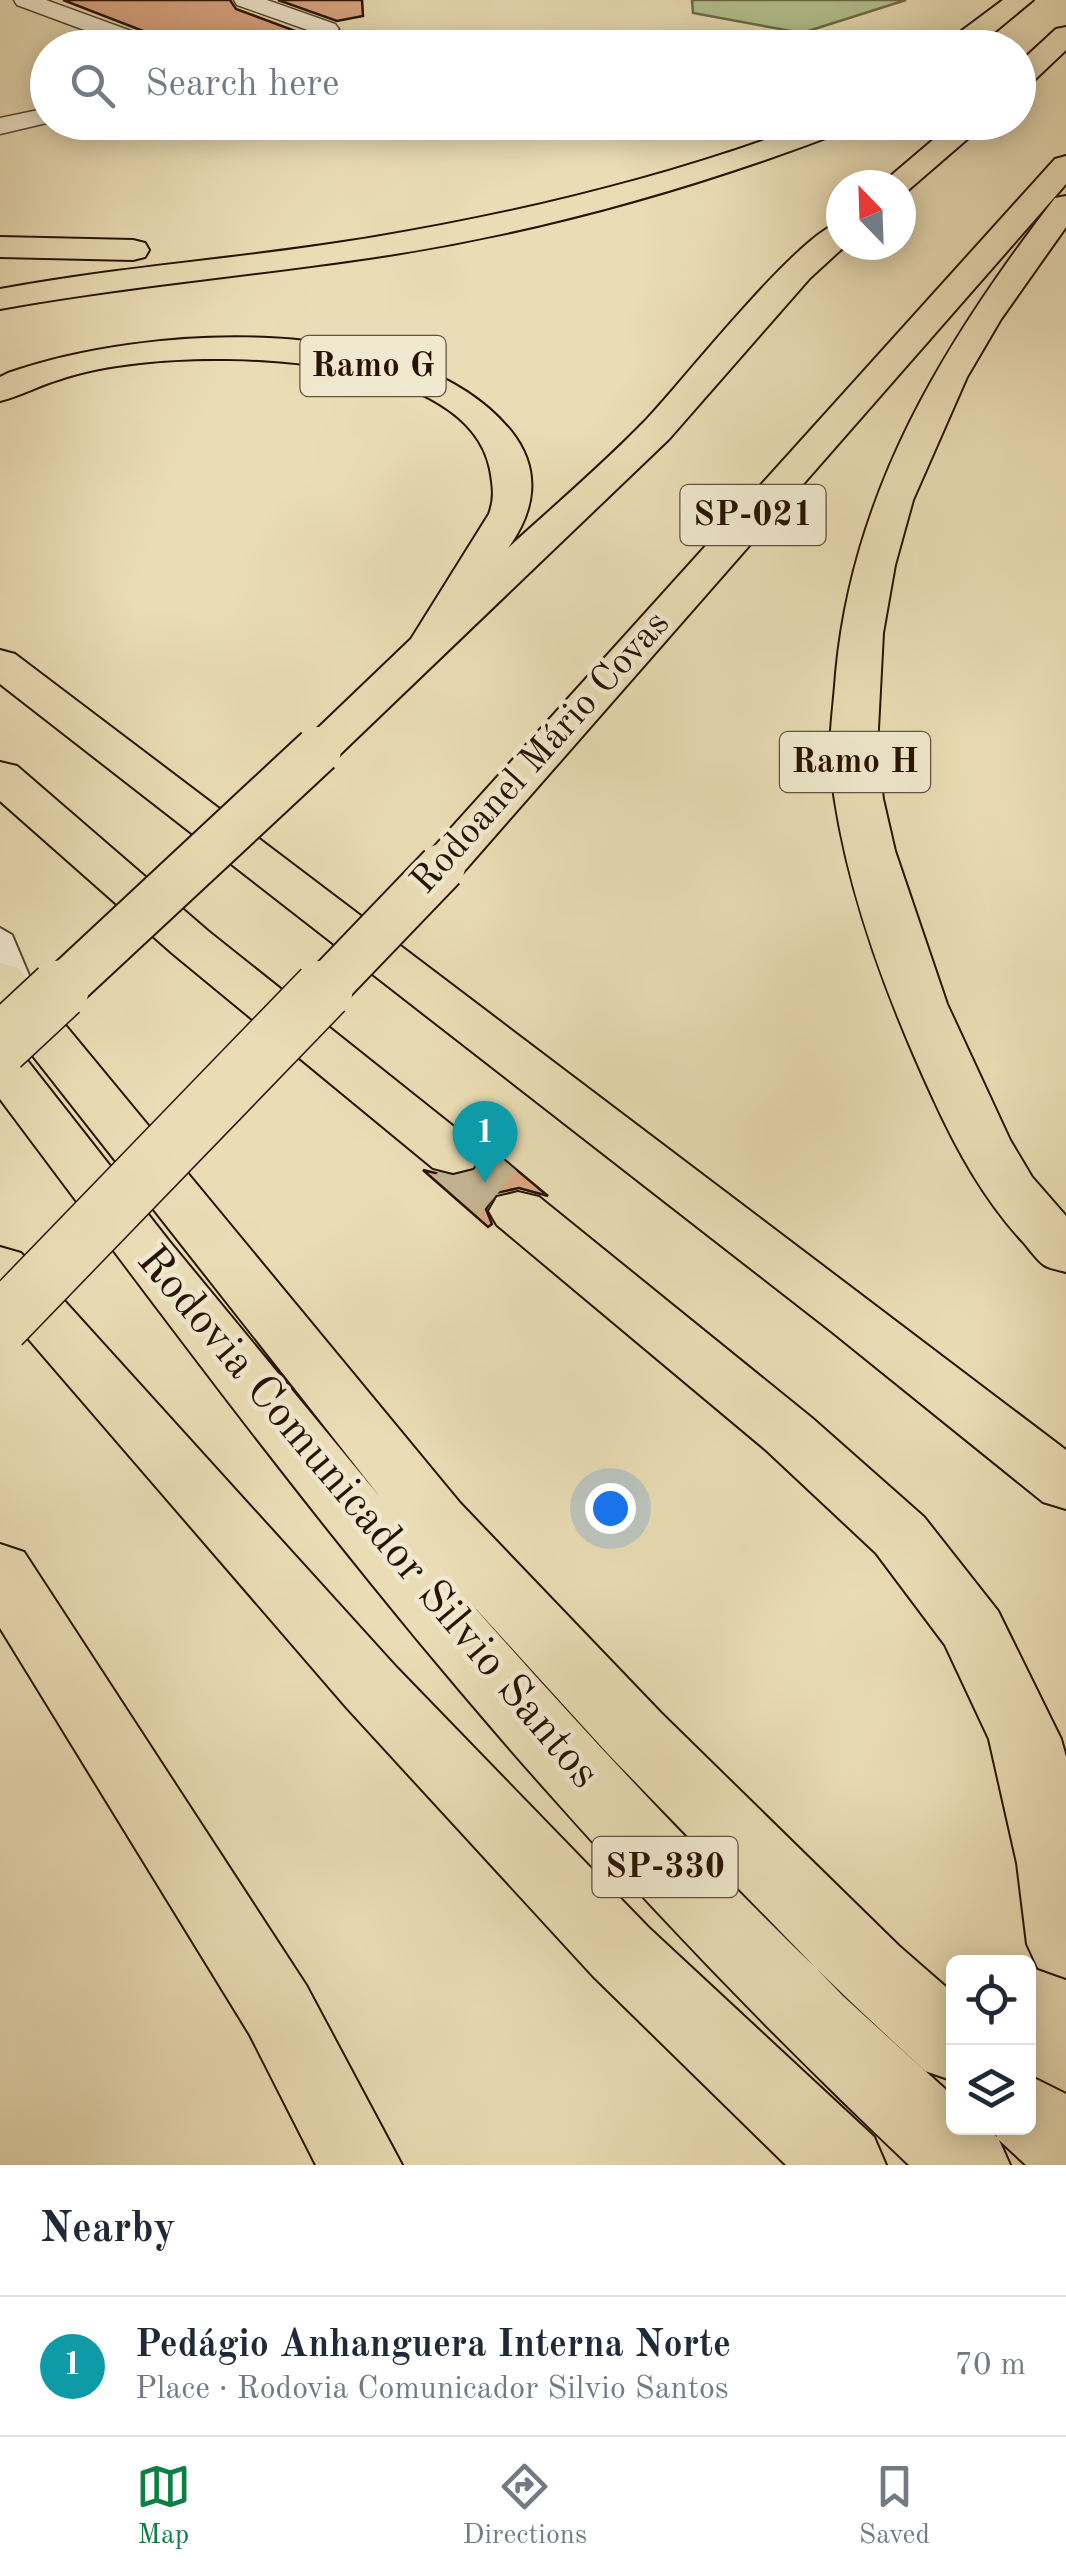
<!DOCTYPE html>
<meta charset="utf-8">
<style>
body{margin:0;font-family:"Old Standard TT",serif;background:#f6f6f7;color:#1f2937}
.controls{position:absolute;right:30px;bottom:30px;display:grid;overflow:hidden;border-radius:15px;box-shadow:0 5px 25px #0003}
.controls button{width:90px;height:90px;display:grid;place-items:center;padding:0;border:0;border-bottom:2px solid #e0e1e3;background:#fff;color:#1f2937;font:50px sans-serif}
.compass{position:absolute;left:826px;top:170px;width:90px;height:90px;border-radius:50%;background:#fff;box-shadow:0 5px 25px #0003;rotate:337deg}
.you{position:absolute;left:610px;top:1508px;width:35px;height:35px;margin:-25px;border:8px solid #fff;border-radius:50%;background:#1a73e8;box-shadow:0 0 0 15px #1a73e833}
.badge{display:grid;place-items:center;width:65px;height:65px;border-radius:50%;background:#0b8043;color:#fff;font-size:32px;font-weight:700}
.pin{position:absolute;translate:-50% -82px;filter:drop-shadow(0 2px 5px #0008)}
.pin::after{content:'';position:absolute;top:52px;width:35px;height:30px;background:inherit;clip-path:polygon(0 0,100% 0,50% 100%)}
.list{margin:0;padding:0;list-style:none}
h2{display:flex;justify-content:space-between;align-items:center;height:130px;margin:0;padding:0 40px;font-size:42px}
h2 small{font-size:32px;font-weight:400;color:#747a83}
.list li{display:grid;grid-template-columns:65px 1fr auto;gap:30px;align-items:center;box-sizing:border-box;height:140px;padding:0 40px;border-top:2px solid #e0e1e3}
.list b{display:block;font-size:38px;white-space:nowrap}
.list p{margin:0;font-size:32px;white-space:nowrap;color:#747a83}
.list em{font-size:32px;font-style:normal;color:#747a83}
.icon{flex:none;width:55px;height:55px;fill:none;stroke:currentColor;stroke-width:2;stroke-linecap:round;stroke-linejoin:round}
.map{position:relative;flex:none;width:1066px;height:2165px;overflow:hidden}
.search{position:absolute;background:#fff;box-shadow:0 5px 25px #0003;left:30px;right:30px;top:30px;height:110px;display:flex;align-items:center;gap:25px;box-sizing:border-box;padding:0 35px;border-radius:55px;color:#747a83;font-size:38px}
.sheet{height:270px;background:#fff}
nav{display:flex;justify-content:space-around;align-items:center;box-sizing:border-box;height:140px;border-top:2px solid #e0e1e3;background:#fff;font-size:28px;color:#747a83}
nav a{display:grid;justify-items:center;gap:5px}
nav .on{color:#0b8043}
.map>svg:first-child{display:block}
</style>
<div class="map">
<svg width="1066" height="2165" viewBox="0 0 1066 2165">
<rect width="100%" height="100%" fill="#eaddb5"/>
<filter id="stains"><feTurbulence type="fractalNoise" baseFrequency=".002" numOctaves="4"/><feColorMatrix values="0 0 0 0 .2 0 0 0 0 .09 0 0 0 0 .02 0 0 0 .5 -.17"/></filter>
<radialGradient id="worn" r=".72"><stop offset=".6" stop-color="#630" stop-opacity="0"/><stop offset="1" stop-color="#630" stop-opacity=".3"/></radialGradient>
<path fill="#b3c290" stroke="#6e6a48" stroke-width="2.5" d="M692,0H906L802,33L693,13Z"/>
<g fill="#dca783" stroke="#281201" stroke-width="2.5">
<path d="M63,0H230L236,9L325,42L324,48H187Z"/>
<path d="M278,0H362L363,16L337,21Z"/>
<path d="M482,1141L548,1196L519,1188L496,1193L486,1209L492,1224L488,1227L423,1170L452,1177L474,1172L484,1157L478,1143Z"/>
</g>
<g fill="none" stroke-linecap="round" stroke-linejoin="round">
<path stroke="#c3b491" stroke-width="59" stroke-dasharray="59 30" stroke-linecap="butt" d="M453,1155L518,1211"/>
<defs>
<path id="lane" d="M0,928L12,935L39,999L35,1004H19L15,999L0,963Z"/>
<g id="street">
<path d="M14,0H46L164,43L167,48H133L17,5Z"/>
<path d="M234,0H267L335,24L339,29L327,36L319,34L237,5Z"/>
<path d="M43,109L48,111V122H51L0,134V118Z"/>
</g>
<g id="highway">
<path d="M1003,0H1033L975,48H951L952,38Z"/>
<path d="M1066,27V50L1028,86L1018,88V64L1056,29Z"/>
<path d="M814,122H856L852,128C698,188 533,234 369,258C246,276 122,287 0,309V289C124,266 251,258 375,237C524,212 673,176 814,122Z"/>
<path d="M954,122H987L906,192L901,193V185H880Z"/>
<path d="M1066,156V184L459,877L442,882L425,877L417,867L425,857L1055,159Z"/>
<path d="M1066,196V227L1001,319L967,377L913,500L895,565L883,633L877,748L883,799L895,851L947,1004L1010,1140L1032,1177L1066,1216V1272C1060,1270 1050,1269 1044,1265C1037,1260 1030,1250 1024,1243C984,1200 956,1149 932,1096C886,996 843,882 831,771C828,739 834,705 836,673C853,490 945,341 1055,198Z"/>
<path d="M841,222V245H846L810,278L669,439L334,760L318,764L302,760L295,750L411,639L489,514C495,498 493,486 490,469C467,356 230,352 140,363C112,366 84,371 58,380C38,386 20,396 0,401V377L8,373C144,325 411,309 511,431C542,470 535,511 508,548C553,507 600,467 643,423C681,384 798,233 841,222Z"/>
<path d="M0,237L133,240L145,243L149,250L145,257L133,260L0,257Z"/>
<path d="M0,650L15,654L1066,1450V1509L1043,1502L831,1331L0,684Z"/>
<path d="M0,762L17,766L208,931L473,1142L481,1155L473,1168L453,1173L433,1168L172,953L0,801Z"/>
<path d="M0,963L18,968L460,1503L661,1713L899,1946L954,1994V2081L925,2071L843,1996L609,1755L467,1599C621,1774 781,1942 954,2097V2128H987L997,2137L993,2128H1028V2075L1066,2094V2165H1026L999,2140L1010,2165H909C783,2046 662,1921 547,1791C352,1572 176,1334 0,1099V1045L19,1050L169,1241L380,1497L0,1014Z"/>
<path d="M518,1192L539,1197L812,1418L924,1517L998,1611L1061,1739L1066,1757V1978L1038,1968L1027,1944L1017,1863L989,1739L945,1645L876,1553L766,1450L497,1225L489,1211L497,1197Z"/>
<path d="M0,1247L21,1253L397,1668L649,1928L874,2137L886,2165H786L593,1976L347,1708L0,1306Z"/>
<path d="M0,1544L24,1552L306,1985L402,2165H316L250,2035L0,1628Z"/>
</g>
</defs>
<use href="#lane" stroke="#58452e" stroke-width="4"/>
<use href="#street" stroke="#58452e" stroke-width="3"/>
<use href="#highway" stroke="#281201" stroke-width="4"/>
<use href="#lane" fill="#f1e9cf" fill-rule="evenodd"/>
<use href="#street" fill="#f1e9cf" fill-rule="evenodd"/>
<use href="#highway" fill="#eaddb5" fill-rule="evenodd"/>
<defs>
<g id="highway-bridge-far1">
<path d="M57,993L318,750"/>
<path d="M321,993L442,867"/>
</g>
<g id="highway-bridge">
<path d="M0,1045L59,990"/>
<path d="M0,1324L323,990"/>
</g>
</defs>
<use href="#highway-bridge-far1" stroke="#281201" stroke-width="50" stroke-linecap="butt"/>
<use href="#highway-bridge" stroke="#281201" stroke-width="62" stroke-linecap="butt"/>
<use href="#highway-bridge-far1" stroke="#eaddb5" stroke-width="46"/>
<use href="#highway-bridge" stroke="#eaddb5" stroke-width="59"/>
</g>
<g text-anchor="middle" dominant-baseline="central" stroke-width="9" stroke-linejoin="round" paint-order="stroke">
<g fill="#f1e9cf" stroke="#64523f" stroke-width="2.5">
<rect x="300.5" y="336" width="145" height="60" rx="8"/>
<rect x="680.5" y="485" width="145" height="60" rx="8"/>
<rect x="780" y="732" width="150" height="60" rx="8"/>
<rect x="592.5" y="1837" width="145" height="60" rx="8"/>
</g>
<g font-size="35" font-weight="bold" fill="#281201">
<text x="373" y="366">Ramo G</text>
<text x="753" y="515">SP-021</text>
<text x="855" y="762">Ramo H</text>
<text x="665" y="1867">SP-330</text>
</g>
<g font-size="38" fill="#281201" stroke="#f1e9cf">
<text transform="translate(541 753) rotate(-48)">Rodoanel Mário Covas</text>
</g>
<g font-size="45" fill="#281201" stroke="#f1e9cf">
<text transform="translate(367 1518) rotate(50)">Rodovia Comunicador Silvio Santos</text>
</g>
</g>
<rect width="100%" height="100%" filter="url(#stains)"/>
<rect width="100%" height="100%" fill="url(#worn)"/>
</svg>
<div class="controls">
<button><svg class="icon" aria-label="locate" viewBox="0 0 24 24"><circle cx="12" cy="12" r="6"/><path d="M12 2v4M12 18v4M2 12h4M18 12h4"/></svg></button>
<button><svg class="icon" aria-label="layers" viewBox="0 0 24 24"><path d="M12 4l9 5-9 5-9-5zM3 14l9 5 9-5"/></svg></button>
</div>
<svg class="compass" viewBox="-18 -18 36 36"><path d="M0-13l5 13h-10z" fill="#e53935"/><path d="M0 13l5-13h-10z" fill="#747a83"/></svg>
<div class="you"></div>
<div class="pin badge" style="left:485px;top:1183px;background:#0f9aa8">1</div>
<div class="search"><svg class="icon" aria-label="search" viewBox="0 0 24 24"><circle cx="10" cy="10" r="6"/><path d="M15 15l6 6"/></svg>Search here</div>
</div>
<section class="sheet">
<h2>Nearby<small></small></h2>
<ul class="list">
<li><span class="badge" style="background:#0f9aa8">1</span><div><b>Pedágio Anhanguera Interna Norte</b><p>Place · Rodovia Comunicador Silvio Santos</p></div><em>70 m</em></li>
</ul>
</section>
<nav>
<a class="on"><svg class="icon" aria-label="map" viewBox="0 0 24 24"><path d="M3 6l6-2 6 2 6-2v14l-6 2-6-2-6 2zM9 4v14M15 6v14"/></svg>Map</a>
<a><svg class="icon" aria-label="directions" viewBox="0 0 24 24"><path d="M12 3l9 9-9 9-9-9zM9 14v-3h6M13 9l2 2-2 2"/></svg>Directions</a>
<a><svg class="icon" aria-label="saved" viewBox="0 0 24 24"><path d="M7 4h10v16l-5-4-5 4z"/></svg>Saved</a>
</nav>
